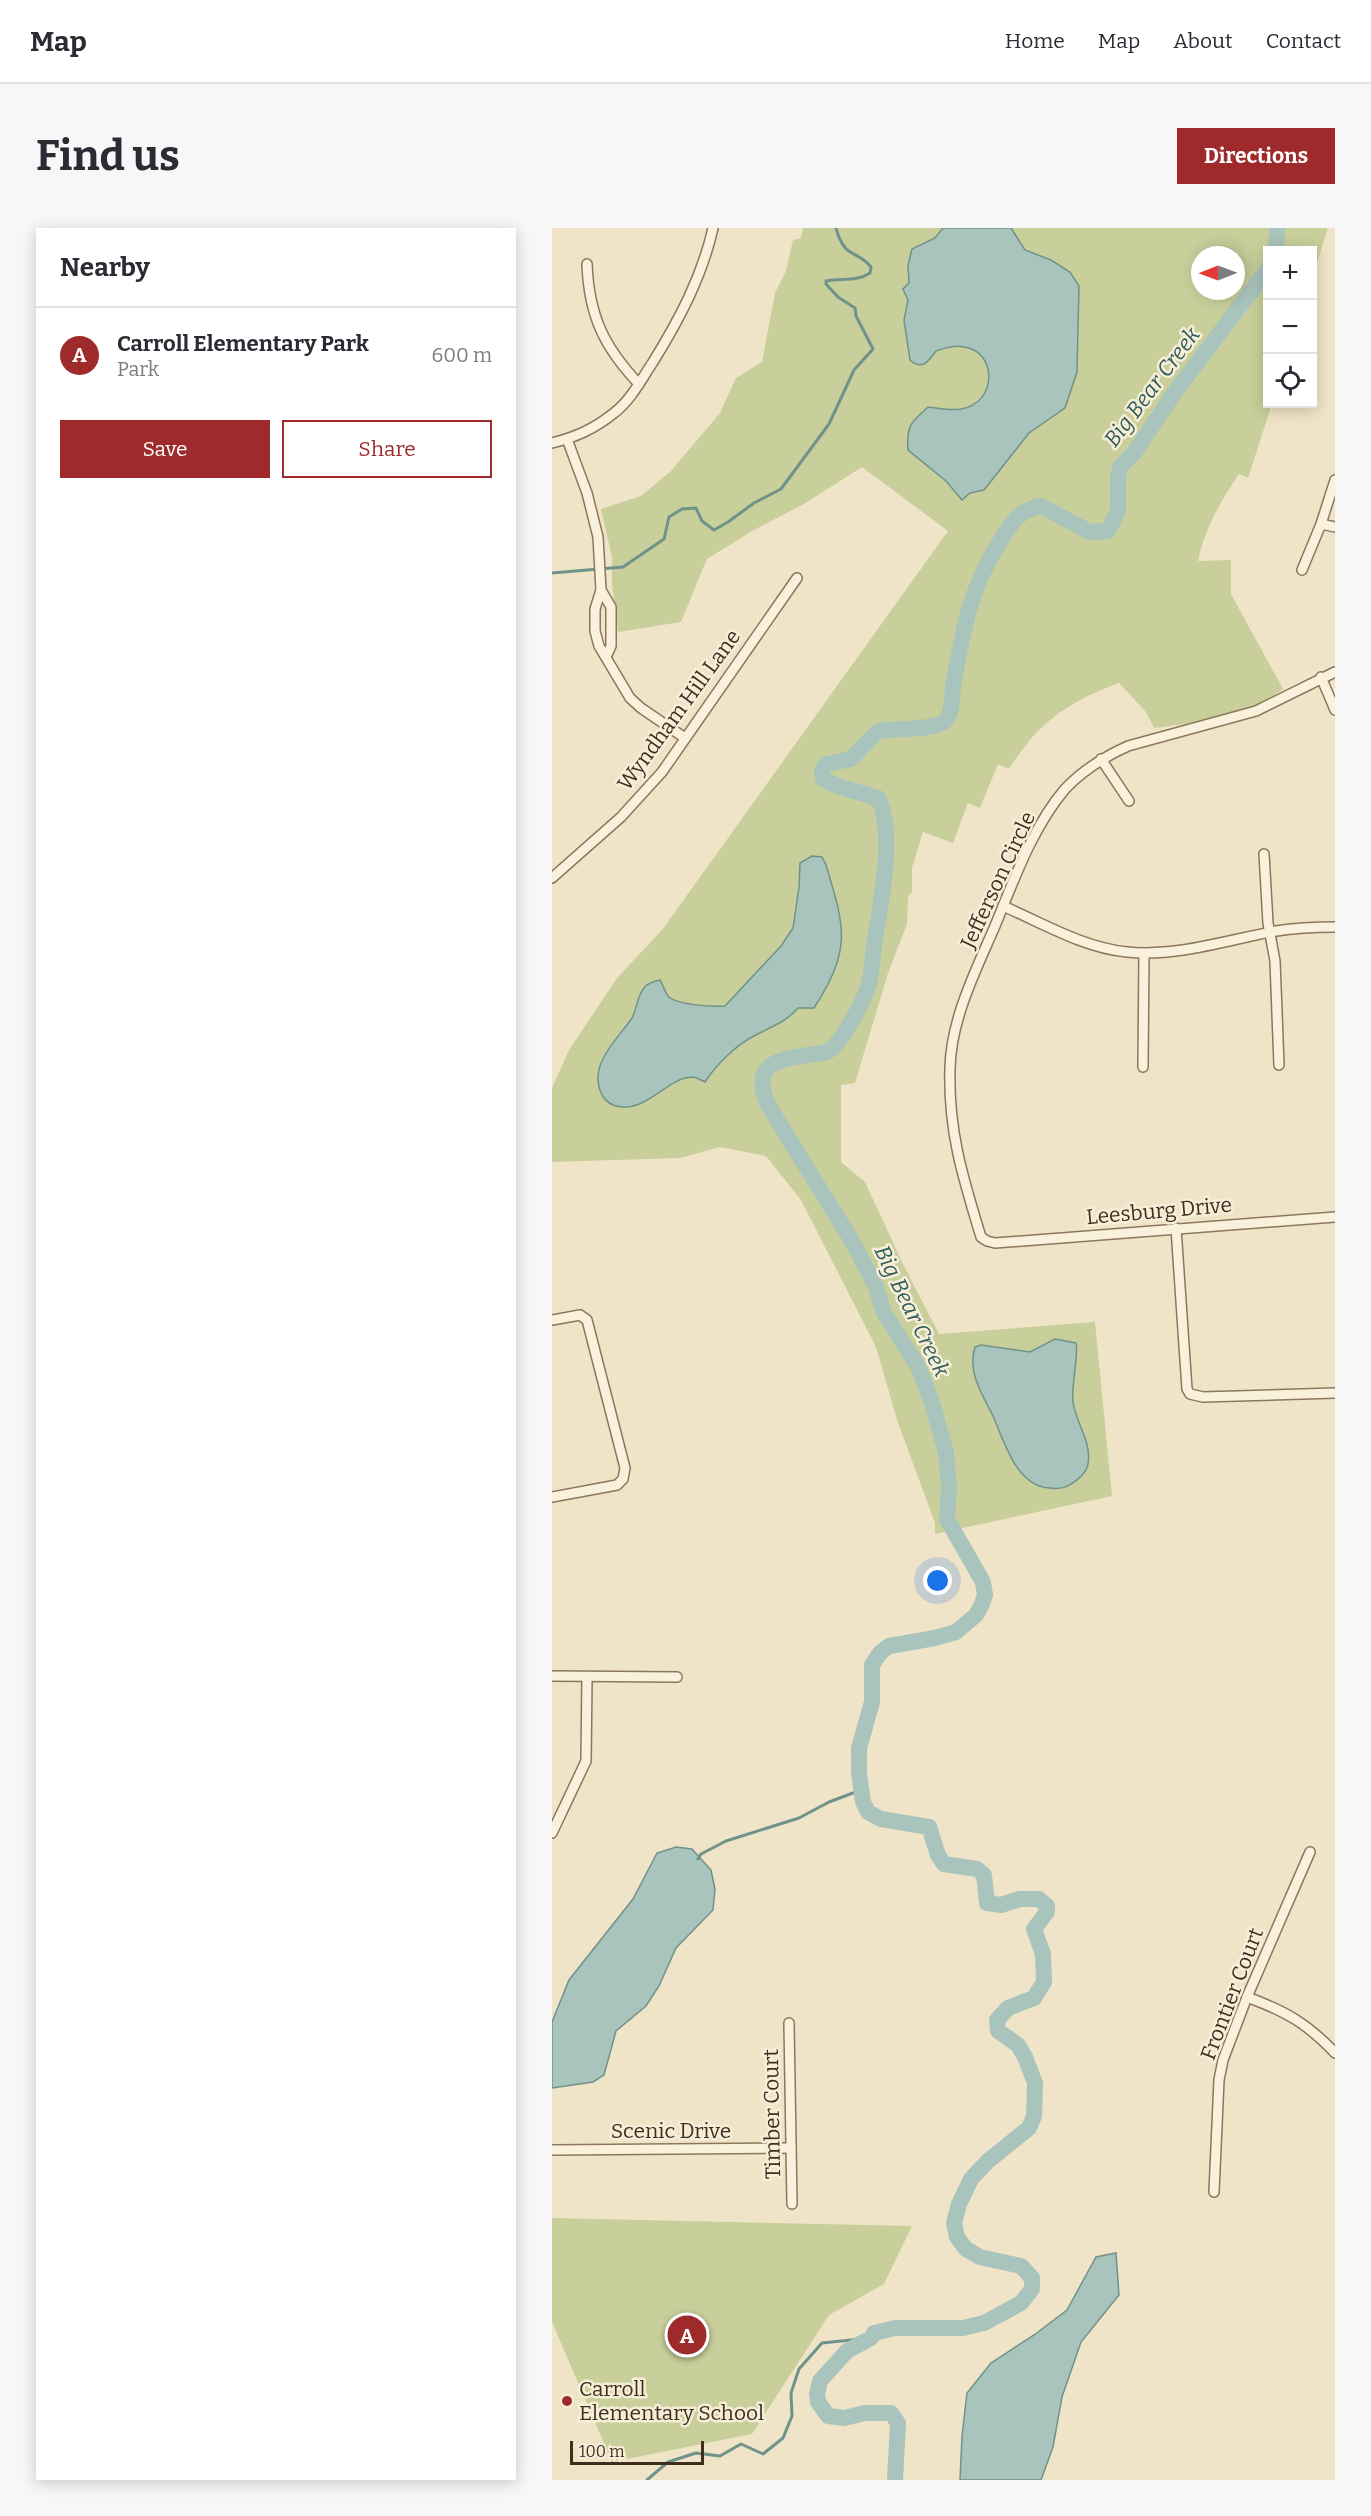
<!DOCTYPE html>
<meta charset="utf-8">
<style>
body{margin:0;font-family:Bitter,serif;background:#f7f7f7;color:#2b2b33}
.controls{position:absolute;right:18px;top:18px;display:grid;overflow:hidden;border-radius:0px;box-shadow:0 3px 15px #0003}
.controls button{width:54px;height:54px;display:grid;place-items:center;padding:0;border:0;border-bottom:2px solid #e1e1e2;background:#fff;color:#2b2b33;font:30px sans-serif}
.compass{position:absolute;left:639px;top:18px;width:54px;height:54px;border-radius:50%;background:#fff;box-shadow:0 3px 15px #0003;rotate:269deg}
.scale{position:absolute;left:18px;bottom:15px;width:134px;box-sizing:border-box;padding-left:6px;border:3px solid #3d2e20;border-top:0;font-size:16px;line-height:21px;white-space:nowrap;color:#3d2e20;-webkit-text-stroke:4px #f7eed8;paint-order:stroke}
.you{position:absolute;left:386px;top:1353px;width:21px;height:21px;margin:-15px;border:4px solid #fff;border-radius:50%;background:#1a73e8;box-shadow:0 0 0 9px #1a73e833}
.badge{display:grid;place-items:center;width:39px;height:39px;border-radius:50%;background:#9e2a2b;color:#fff;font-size:20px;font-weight:700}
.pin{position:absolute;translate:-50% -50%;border:3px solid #fff;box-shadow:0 2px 6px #0006}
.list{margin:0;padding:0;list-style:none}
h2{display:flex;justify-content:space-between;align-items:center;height:78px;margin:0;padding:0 24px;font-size:26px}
h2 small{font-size:20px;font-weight:400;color:#7c7c81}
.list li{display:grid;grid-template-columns:39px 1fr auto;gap:18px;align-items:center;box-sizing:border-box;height:96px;padding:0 24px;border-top:2px solid #e1e1e2}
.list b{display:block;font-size:22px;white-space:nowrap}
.list p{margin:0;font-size:20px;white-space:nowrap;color:#7c7c81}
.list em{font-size:20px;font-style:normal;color:#7c7c81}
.actions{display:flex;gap:12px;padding:18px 24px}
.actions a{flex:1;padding:14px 0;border:2px solid #9e2a2b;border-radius:0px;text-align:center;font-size:21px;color:#9e2a2b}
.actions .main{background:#9e2a2b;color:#fff}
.icon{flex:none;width:33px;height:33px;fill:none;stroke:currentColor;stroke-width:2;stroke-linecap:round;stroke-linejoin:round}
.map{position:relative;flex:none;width:783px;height:2252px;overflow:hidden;border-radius:0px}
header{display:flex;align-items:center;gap:36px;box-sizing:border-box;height:84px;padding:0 30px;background:#fff;border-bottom:2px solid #e1e1e2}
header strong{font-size:28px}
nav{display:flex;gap:33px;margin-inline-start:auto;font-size:21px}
.intro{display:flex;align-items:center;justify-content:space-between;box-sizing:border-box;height:144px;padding:0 36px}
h1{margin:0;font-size:42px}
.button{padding:15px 27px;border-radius:0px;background:#9e2a2b;color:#fff;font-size:21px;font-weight:700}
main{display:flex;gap:36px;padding:0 36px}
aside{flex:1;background:#fff;border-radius:0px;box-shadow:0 3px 15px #0003}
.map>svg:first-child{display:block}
</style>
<header>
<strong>Map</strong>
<nav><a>Home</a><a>Map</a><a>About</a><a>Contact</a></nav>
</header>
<div class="intro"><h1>Find us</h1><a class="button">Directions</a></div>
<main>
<aside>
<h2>Nearby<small></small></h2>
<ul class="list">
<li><span class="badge">A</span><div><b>Carroll Elementary Park</b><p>Park</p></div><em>600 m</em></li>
</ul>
<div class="actions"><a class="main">Save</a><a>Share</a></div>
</aside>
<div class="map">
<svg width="783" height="2252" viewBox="0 0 783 2252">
<rect width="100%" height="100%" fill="#f0e4c8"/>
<g fill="#c9cf9b" fill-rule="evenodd">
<path d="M251,0H776L761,47L760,22H716V176H720L696,250L687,246C668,274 653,300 646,333L679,332V366L731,461L707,478L641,495L602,500L594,484L567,455C539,465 511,479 489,500C477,511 467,527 456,541L446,536L428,580L416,575L401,615L371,604L360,640V664L356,669L355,696L336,745L303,855L289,857V934L313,954L350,1034L387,1106L543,1094L560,1268L383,1306V1295L346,1195L324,1119L249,972L214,928L168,919L128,930L0,934V860L17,822L65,750L110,702L396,303L310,239L252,276L202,302L155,331L129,394L66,404L60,356V330L49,281L89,268L118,244L168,185L184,150L210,134L223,65L234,43L241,12L249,10ZM648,27H684V63H648Z"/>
<path d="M0,1990L360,1998L332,2056L277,2087L200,2206L60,2234L0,2094Z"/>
</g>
<g fill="#a9c4bc" stroke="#6f938a" stroke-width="1.5">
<path d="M391,0H459L473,22L499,32L518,44L527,58L525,144L513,180L477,205L432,262L418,265L410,272L394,253L356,222C354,198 359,194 376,179C386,180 400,183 409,181C446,175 445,123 412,119C402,117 393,120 384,123C377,133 370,143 358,132L352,92L356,72L351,61L357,55L356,37L360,21L383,10Z"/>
<path d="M260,628L270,629L274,637C293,700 300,721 262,780H246C233,795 218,799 202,808C184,817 164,837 153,854C149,852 144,849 140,849C114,850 94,886 64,878C57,876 53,872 50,867C35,837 65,812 80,790C85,781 85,768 92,760C96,755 102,753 108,752C111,757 113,765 117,769C126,777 161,779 173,778L229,718L241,700L247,659L248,635Z"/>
<path d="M503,1111L524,1115C527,1125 519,1158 521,1174C524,1195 540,1214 536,1236C535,1244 526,1252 519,1256C512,1261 505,1261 497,1260C464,1258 452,1213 441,1188C430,1166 415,1144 423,1119L429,1117L478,1124Z"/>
<path d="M124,1619L140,1621L159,1642L163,1661L161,1682L124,1720L107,1758L94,1778L64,1803L52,1847L41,1854L0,1860V1794L17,1752L81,1671L105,1625Z"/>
<path d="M564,2025L567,2067L529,2114L510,2169L501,2219L489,2252H408L410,2208L415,2165L439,2135L482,2107L515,2082L544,2029Z"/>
</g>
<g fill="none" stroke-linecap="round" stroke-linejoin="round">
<g stroke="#6f938a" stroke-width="3">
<path d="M0,345L71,339L112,311L117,289L130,281L144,280L150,293L162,302L176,294L202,275L229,261L277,196L302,142L321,121L304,88L303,80L286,69L274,56V53C289,50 305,54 318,45L319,39C303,20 293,32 284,0"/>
<path d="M146,1631L149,1626L174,1613L247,1590L277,1574L309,1562"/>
<path d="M95,2252L116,2234L144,2225L168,2228L189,2216L211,2226L231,2210L240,2188L239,2165L247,2141L270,2115L319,2110"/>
</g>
<g stroke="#a9c4bc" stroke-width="16">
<path d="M724,22L725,0"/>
<path d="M343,2252L346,2195L339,2185H313L292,2190L276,2188L266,2174L265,2166L268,2153L295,2123L319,2110L322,2105L343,2100H411L432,2095L469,2075L480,2061V2050L469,2038L428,2029L414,2021L405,2009L402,1995L407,1976L419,1951L436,1933L477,1900L482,1888L483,1855L473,1829L466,1817L446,1803L445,1792L456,1780L482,1770L492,1754L491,1726L482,1701L495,1684V1678L487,1671H468L449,1677L435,1675L432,1647L425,1641L392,1636L386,1627L377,1599L329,1591L316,1584L311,1574L307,1545V1520L320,1474V1437L328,1425L337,1418L383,1410L404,1404L424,1387L430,1376L433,1367L431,1354L395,1291L397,1258L394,1225L381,1178L367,1140L332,1085L324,1059L300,1013L216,877C194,827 241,831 275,824C289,816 309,778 315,762C320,749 320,731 322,717C328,679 344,605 326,570L285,558L271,551L270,543L274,536L299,531L326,503C342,500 382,503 393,493C402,484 399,465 402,453C412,398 418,360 449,312C459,295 468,281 489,278L538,304L556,303L566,283V250L568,239L582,225L623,164L716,41"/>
</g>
<defs>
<g id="minor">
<path d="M35,36C37,88 52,119 87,156"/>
<path d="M15,211L35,265L46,309L49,362L43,381V403L47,418L78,470L89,480L133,510"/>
<path d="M0,215C24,209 42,201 62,185C79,172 89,152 101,134C127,92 150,49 161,0"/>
<path d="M769,296L783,299"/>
<path d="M750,342L769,296L783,252"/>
<path d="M49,362L59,379V418L54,429"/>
<path d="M783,444L704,483L576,518C554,528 530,543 513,561C480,600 462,652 443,698C424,742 399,791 398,840C396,903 411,950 429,1009L435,1013L443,1015L783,989"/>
<path d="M769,449L783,482"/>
<path d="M549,531L577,573"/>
<path d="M712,626L716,695L723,733L727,837"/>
<path d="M0,650L69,589L110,544L245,350"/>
<path d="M451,678C490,695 532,720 575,724C626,729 675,712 724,703C743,700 764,699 783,699"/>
<path d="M591,839L592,725"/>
<path d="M624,1000L635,1161L638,1166L651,1169L783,1165"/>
<path d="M0,1092L28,1087L35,1092L73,1240L71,1251L65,1257L0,1269"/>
<path d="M0,1448L125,1449"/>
<path d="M0,1605L34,1533L35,1449"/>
<path d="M695,1769C733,1783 755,1795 783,1825"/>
<path d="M237,1795L240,1976"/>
<path d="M0,1922L239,1920"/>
<path d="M662,1964L667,1852L671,1832L695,1769L758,1624"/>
</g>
</defs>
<use href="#minor" stroke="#8d765c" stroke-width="12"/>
<use href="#minor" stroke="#faf1dc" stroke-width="9"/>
</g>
<circle fill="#9e2a2b" stroke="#f7eed8" stroke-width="2" cx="15" cy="2173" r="6"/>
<g text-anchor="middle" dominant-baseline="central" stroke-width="5" stroke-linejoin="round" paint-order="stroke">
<g font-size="21" fill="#3d2e20" stroke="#f7eed8">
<text transform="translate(127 482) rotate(-54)">Wyndham Hill Lane</text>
<text transform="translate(446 652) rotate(-65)">Jefferson Circle</text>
<text transform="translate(607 983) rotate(-5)">Leesburg Drive</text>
<text transform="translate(680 1766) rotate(-69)">Frontier Court</text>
<text transform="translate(220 1886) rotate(-91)">Timber Court</text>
<text x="119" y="1903">Scenic Drive</text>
</g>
<g font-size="21" fill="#3d2e20" stroke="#f7eed8" text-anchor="start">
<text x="27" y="2161">Carroll<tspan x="27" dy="24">Elementary School</tspan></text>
</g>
<g font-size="22" font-style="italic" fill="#2f5d5a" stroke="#f7eed8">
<text transform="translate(600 159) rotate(-53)">Big Bear Creek</text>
<text transform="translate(360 1083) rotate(64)">Big Bear Creek</text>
</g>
</g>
</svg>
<div class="controls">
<button>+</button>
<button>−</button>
<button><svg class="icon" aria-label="locate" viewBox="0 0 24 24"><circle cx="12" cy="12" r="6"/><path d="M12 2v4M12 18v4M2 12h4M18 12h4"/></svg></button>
</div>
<svg class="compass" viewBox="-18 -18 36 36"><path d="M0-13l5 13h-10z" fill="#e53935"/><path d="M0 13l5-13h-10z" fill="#7c7c81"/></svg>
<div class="scale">100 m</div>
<div class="you"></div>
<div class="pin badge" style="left:135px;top:2107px">A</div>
</div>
</main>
